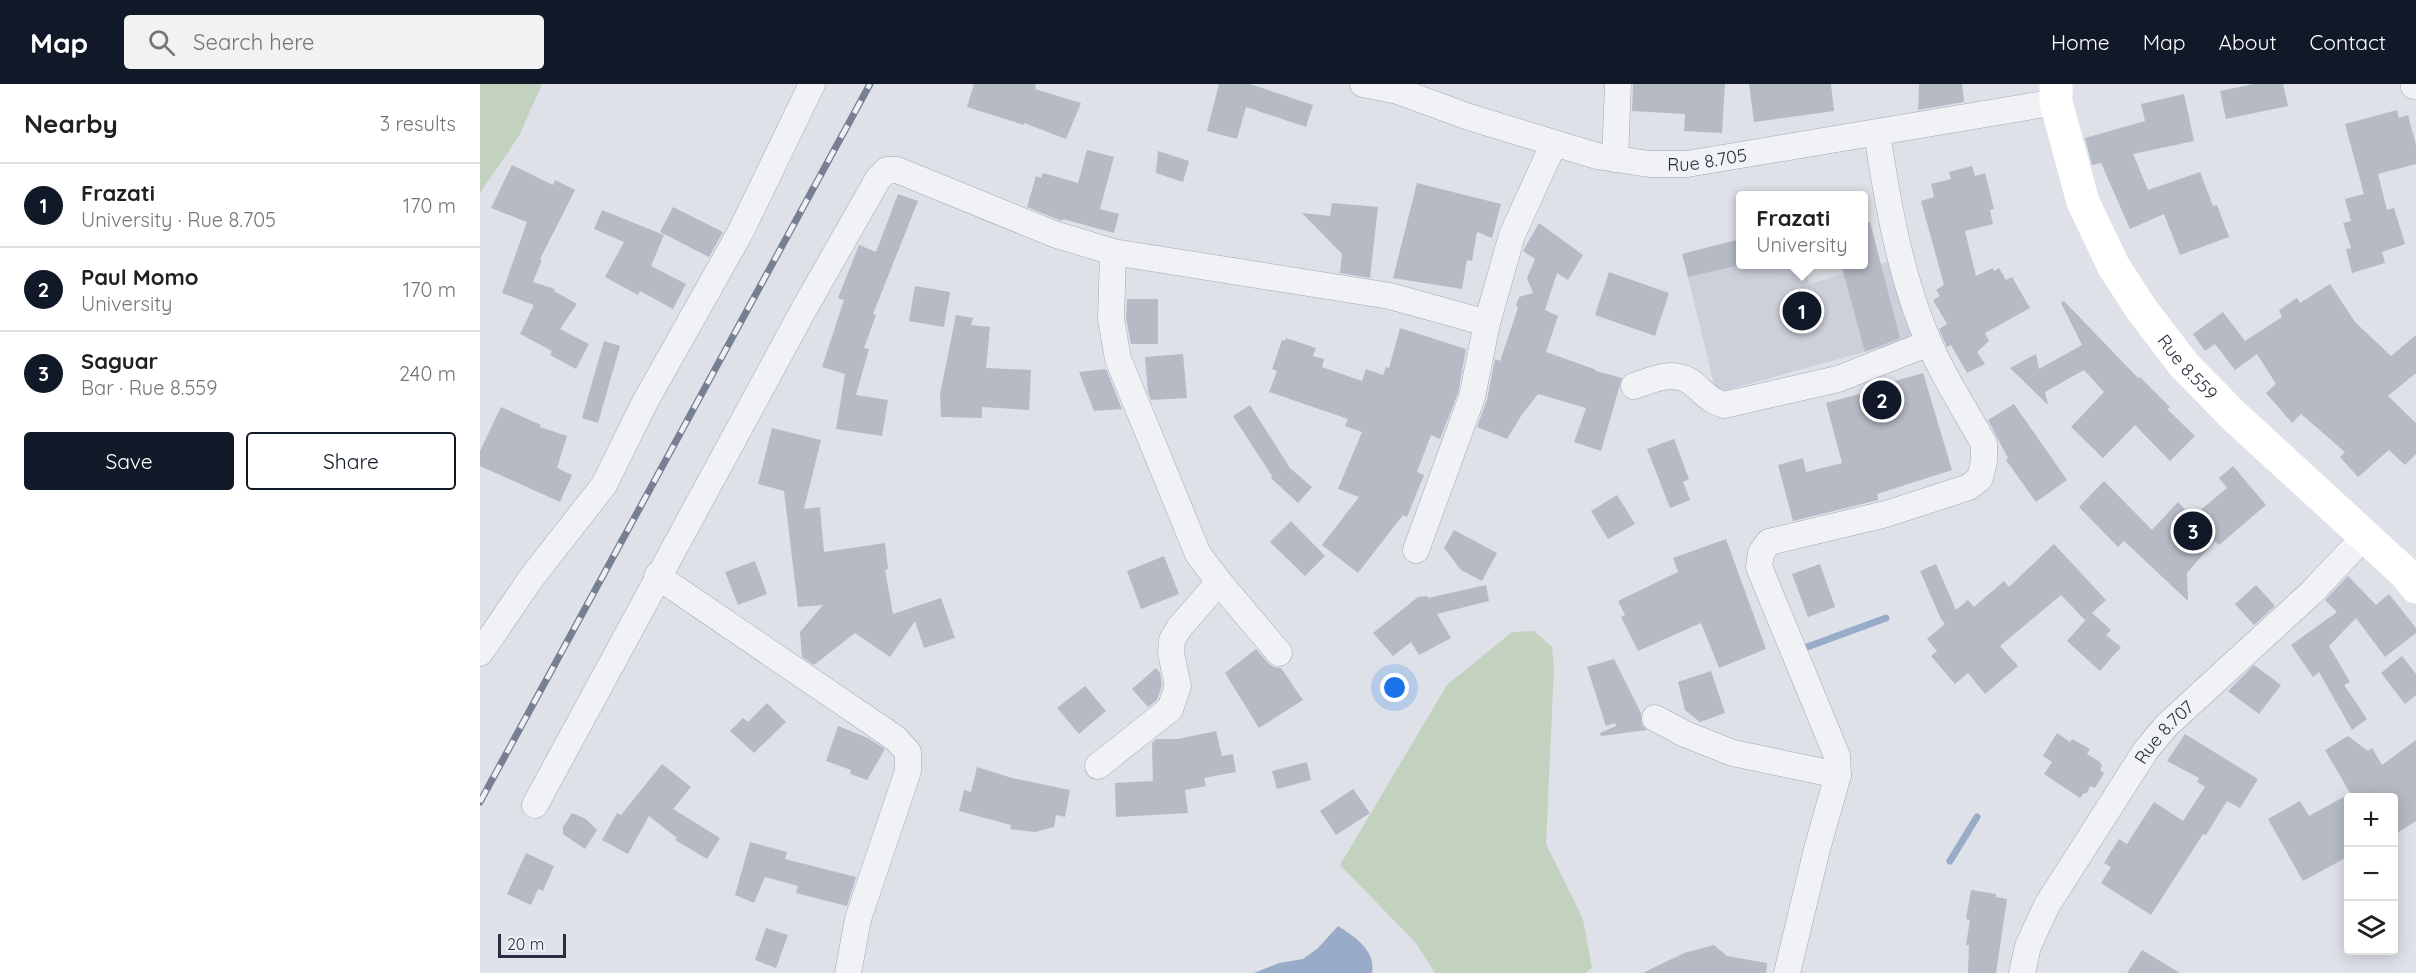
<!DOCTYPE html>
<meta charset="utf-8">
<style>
body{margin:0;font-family:Quicksand,sans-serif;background:#f2f2f2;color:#202124}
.controls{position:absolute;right:18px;bottom:18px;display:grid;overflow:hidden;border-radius:6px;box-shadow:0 3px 15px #0003}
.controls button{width:54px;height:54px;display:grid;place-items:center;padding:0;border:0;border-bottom:2px solid #e0e0e0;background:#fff;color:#202124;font:30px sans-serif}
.scale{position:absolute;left:18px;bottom:15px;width:68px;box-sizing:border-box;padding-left:6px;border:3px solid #272e3f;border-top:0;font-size:16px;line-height:21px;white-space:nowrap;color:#272e3f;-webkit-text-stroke:4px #eef0f6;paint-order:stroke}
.you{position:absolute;left:915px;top:604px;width:21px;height:21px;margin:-15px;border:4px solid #fff;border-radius:50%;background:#1a73e8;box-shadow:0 0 0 9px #1a73e833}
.badge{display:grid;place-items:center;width:39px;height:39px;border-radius:50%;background:#111827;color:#fff;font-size:20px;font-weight:700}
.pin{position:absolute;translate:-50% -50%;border:3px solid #fff;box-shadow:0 2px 6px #0006}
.popup{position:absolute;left:1256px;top:107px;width:132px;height:78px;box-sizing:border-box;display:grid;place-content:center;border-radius:6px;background:#fff;filter:drop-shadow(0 2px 4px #0005);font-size:20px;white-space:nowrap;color:#757577}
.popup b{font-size:22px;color:#202124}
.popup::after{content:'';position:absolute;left:50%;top:100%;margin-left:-12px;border:12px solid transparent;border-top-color:#fff}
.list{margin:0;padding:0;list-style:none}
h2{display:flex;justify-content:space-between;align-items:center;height:78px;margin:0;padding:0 24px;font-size:26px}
h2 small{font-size:20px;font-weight:400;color:#757577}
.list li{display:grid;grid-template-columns:39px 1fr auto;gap:18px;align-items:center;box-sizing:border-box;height:84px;padding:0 24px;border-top:2px solid #e0e0e0}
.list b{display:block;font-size:22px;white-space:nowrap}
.list p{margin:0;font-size:20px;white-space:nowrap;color:#757577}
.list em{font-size:20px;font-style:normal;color:#757577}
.actions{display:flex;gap:12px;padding:18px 24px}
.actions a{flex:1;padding:14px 0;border:2px solid #111827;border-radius:6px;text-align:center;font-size:21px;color:#111827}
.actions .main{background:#111827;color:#fff}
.icon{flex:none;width:33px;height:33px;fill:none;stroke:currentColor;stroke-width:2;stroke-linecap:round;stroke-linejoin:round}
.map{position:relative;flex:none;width:1936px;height:889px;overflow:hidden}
header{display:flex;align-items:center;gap:36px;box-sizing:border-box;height:84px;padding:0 30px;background:#111827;color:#fff}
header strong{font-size:28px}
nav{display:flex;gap:33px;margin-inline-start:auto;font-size:21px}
.search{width:420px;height:54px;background:#f2f2f2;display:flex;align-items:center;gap:15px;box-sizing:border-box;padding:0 21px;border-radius:6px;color:#757577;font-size:22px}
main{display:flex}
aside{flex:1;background:#fff}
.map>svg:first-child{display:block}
</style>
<header>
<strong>Map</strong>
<div class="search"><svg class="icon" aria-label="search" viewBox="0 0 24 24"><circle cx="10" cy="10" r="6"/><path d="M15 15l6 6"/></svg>Search here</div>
<nav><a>Home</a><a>Map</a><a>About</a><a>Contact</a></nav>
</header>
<main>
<aside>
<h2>Nearby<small>3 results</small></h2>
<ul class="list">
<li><span class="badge">1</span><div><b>Frazati</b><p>University · Rue 8.705</p></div><em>170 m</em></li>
<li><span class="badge">2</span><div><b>Paul Momo</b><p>University</p></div><em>170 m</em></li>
<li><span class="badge">3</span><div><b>Saguar</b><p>Bar · Rue 8.559</p></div><em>240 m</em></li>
</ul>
<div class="actions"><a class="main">Save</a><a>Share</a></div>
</aside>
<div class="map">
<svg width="1936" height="889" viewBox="0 0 1936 889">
<rect width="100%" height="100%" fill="#dee1e8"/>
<path fill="#ccd0da" d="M1411,177L1438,253L1236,309L1208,193L1260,180L1324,181L1329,200Z"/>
<g fill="#c2d2bf">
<path d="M0,0H62L39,52L0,109Z"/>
<path d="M1054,547L1072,563L1074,584L1066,760L1103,835L1112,884L1106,889H955L936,859L860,781L967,601L1032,548Z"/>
</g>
<path fill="#98acc9" d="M858,842C875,853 896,866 892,889H774L799,879L823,875L838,864Z"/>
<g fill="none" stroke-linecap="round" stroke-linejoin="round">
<g stroke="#98acc9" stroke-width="7">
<path d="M1327,563L1406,534"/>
<path d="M1470,777L1497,733"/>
</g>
</g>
<g fill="#b5bac5">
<path d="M494,0H556L555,5L601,19L586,55L544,39V41L487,23Z"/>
<path d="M739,0H770L833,21L826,43L766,23L757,55L727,47Z"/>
<path d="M1153,0H1245L1242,49L1204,47L1205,30L1152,27Z"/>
<path d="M1269,0H1351L1354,27L1274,38Z"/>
<path d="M1439,0H1482L1484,18L1438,26Z"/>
<path d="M1774,0H1803L1808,22L1746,35L1740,7Z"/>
<path d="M1704,10L1714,57L1653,70L1668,106L1720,88L1733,122L1737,121L1749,153L1700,171L1684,130L1650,145L1621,79L1612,81L1605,54L1665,37L1661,20Z"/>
<path d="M1917,26L1919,34L1928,31L1936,61V80L1898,90L1907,126L1914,124L1925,160L1902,168L1905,179L1872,189L1866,165L1871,164L1863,139L1871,137L1865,115L1884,110L1865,40Z"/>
<path d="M607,66L634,73L620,125L639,130L634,149L583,135L582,137L547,123L556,92L561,94L563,89L598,99Z"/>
<path d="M678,67L709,77L703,98L676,89Z"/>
<path d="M32,81L73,101L75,96L95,106L60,175L62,176L53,198L75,205L74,207L97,220L80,245L109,260L96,285L70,271L72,267L40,250L54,221L22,209L47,138L11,124Z"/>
<path d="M1492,82L1495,92L1505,89L1514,125L1510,126L1513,140L1485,147L1496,192L1513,184L1514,187L1519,184L1526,196L1532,193L1550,224L1505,249L1509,257L1497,268L1505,280L1487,289L1471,261L1467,263L1459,245L1467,240L1453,216L1460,212L1456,206L1464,201L1441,117L1454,113L1451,100L1471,95L1469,88Z"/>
<path d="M937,99L1021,120L1012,154L997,148L992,177L987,176L982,205L913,194Z"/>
<path d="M418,110L438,117L393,230L396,231L384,264L389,265L376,311L408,316L402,352L356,345L365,290L342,283L364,216L358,214L379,161L396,168Z"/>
<path d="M852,119L898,123L890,194L860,189L862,170L822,129L850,132Z"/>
<path d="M193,123L243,148L229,173L180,148Z"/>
<path d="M122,126L184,151L171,182L206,200L193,225L160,207L158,211L125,193L144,158L114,145Z"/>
<path d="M1390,138L1420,254L1385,268L1361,180H1383V139Z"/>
<path d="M1059,139L1103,171L1088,196L1077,189L1065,226L1078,232L1066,268L1114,285L1116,287L1142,294L1121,367L1094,358L1106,324L1058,310L1041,332L1027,355L997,343L1007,316L1015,275L1020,277L1038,224L1036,221L1039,213L1053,209L1047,194L1055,175L1043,167Z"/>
<path d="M1260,155V181L1208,193L1202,170Z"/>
<path d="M1129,188L1189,209L1175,252L1115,231Z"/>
<path d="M1850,200L1875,238L1911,272L1936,251V289L1908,312L1936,339V370L1925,381L1909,366L1878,393L1860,373L1865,368L1821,330L1812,339L1786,309L1796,300L1777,270L1755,286L1735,260L1725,267L1713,250L1743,228L1765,257L1802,233L1799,226L1817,214L1820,219Z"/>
<path d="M435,202L470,208L464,243L429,237Z"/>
<path d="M647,215H678V260H651L646,234Z"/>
<path d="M1584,217L1658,294L1660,293L1690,323L1687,325L1715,352L1690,377L1655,341L1623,374L1591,343L1624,308L1604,286L1565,308L1568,321L1530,284L1556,270L1559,285L1602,261L1581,219Z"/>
<path d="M476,231L493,234L491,241L510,243L506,284L551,286L549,326L502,323V334L461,333L460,310Z"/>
<path d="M920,244L986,265L978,309L960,355L951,351L937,388L944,391L927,433L923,431L878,489L842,461L879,413L858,405L882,348L865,342L868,335L789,308L797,287L792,285L802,256L805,257L806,254L836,264L833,272L844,275L842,283L882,297L886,285L903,291L906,283L909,284Z"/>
<path d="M124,257L140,262L118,339L102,334Z"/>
<path d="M703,270L707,314L671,316L668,308L665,273Z"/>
<path d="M626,285L642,325L614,327L599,288Z"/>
<path d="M1443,289L1472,386L1397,410L1398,416L1313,437L1298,381L1323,374L1326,388L1362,379L1346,319L1398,305V302Z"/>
<path d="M1534,320L1587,396L1556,418L1526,376L1528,374L1508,336Z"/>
<path d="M770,321L810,384L832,403L818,419L791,394L792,392L753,332Z"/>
<path d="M21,323L61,341L60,343L87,352L77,384L92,391L80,418L0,382V367Z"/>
<path d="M292,344L341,356L324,425L340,423L344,468L405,459L408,485L405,486L413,530L461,514L475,554L444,564L435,537L410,573L375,549L334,581L322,573L320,548L343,521L318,523L304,407L278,400Z"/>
<path d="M1194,355L1209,395L1203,398L1210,416L1190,424L1167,365Z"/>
<path d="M1753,382L1786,421L1739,461L1735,457L1707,489L1708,517L1644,457L1638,463L1599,423L1624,397L1672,446L1698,418L1712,433L1747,404L1739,394Z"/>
<path d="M1137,411L1155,440L1128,455L1111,427Z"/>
<path d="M811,437L845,472L825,492L790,458Z"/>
<path d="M974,446L1017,469L1002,497L981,486L964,464Z"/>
<path d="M1246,455L1286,565L1239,584L1221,539L1158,567L1141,533L1145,531L1138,517L1198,488L1193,474Z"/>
<path d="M1574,460L1626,516L1612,529L1631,546L1626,551L1641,563L1620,587L1587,557L1610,531L1605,536L1581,511L1520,562L1538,582L1505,610L1488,589L1475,600L1451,572L1457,567L1447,555L1465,540L1461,535L1440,487L1456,480L1476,526L1488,516L1494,523L1524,497L1529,503Z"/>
<path d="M684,472L699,510L661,525L647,487Z"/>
<path d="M275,477L287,510L258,521L245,488Z"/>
<path d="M1340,480L1355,523L1328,533L1312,490Z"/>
<path d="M1868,492L1896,521L1909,510L1936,544V549L1905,573L1876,534L1849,562L1870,598L1864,601L1887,635L1872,646L1839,588L1833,593L1811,561L1857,528L1845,516Z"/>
<path d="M1006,501L1009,517L957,530L971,554L939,571L931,558L913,572L893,549L938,513L947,512L948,514Z"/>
<path d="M1776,501L1795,522L1774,541L1755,520Z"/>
<path d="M776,565L788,579L794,583L801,584L823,616L779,644L745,589Z"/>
<path d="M1922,572L1936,590V611L1925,620L1901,589Z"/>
<path d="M1134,575L1161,629L1162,641L1167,646L1121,652L1120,649L1136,642L1135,639L1126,642L1107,583Z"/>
<path d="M1774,581L1801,601L1779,630L1748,607Z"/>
<path d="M676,584L680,589L682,601L677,616L668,623L652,605Z"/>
<path d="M1231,587L1245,629L1220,638L1205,626L1198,598Z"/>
<path d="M605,602L626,627L599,650L577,624Z"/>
<path d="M287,619L306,638L274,669L250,647L263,634L268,638Z"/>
<path d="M358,642L388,654L405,665L387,696L370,690L371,686L346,677Z"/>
<path d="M736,647L742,672L753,670L756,688L724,694L726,702L705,706L708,729L636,733L635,699L673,697L672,659L676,655H698Z"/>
<path d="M1577,649L1590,658L1592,655L1610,665L1607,670L1620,678L1622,682L1620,686L1624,689L1615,704L1610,702L1607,709H1604L1600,714L1564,690L1572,678L1563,672Z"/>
<path d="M1705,650L1778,695L1760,724L1747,717L1726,751L1723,750L1671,831L1621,799L1631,783L1624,779L1639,755L1647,760L1674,718L1703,737L1725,703L1717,698L1719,694L1687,677Z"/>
<path d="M1868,652L1888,667L1892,664L1902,681L1936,656V737L1914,751V714H1873L1845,666Z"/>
<path d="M827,678L831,696L797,705L792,687Z"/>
<path d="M182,680L211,703L193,725L240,754L227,775L195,756L197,754L169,732L148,770L122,756L137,729L141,731Z"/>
<path d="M497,683L532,694L590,706L585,733L576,731L574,743L555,748L530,745L531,741L479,727L484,706L491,708Z"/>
<path d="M873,705L890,729L856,751L840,727Z"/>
<path d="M1869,710V772L1823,797L1788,735L1820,717L1829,732Z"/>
<path d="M92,729L106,735L117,746L105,765L83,750V743Z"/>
<path d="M270,758L307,768L305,775L376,793L367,822L316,809L318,802L285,793L274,819L255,811Z"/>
<path d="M46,769L74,782L63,807L58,805L51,821L27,810Z"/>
<path d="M1491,806L1516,810V813L1527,815L1516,889H1488L1489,861H1486L1490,836L1486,835Z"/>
<path d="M286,844L308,851L296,884L275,876Z"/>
<path d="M1234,861L1247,872L1287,879L1286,889H1163L1204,869Z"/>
<path d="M1662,866L1700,889H1647Z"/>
</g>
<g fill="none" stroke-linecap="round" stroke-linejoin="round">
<defs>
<g id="minor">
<path id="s1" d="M883,0L918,7L989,33L1117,72L1169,80H1207L1576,18"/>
<path d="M1934,0V2"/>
<path d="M1135,75L1138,0"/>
<path d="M633,168L631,235L638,275L718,470L739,498L799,569"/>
<path d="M1154,302C1176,294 1197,284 1217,303C1228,313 1230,316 1244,321L1358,295L1449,259"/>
<path d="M936,466L992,313L1007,239L1032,151L1074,59"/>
<path d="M177,492L415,654L428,668V687L378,835L368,889"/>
<path d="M0,569L52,493L124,401L165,318L261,147L332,0"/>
<path d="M1175,634L1205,650L1253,669L1358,691"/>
<path d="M618,682L690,625L698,602L691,569L692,556L699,544L739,498"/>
<path d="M55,721L324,225L398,95L407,86H417L574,150L633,168L910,212L1007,239"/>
<path d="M1307,889L1337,765L1358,691L1357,672L1279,483L1281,469L1289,458L1406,430L1489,403L1500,394L1504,377V360C1486,327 1464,294 1449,259C1420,192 1408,121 1397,49"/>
<path id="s2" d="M1542,889L1548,862L1567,821L1666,666L1687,641L1831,509L1885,452"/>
</g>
</defs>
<use href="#minor" stroke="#a3a8b2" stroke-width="27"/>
<use href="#minor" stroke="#f1f2f6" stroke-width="26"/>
<path stroke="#fff" stroke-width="33" id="s3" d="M1576,0V18L1603,118L1634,183L1662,226L1704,281L1753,331L1925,489L1936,503"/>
<defs>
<path id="rail" d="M0,718L390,0"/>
</defs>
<use href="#rail" stroke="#777f92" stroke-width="7"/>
<use href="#rail" stroke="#eef0f6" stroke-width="4.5" stroke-dasharray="14" stroke-linecap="butt"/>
</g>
<g text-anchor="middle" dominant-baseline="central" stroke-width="4.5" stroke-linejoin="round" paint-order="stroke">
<g font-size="18" fill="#272e3f" stroke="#eef0f6">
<text stroke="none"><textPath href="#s1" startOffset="356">Rue 8.705</textPath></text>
<text stroke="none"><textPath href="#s3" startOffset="318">Rue 8.559</textPath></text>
<text stroke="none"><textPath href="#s2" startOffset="282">Rue 8.707</textPath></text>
</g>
</g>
</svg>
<div class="controls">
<button>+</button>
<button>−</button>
<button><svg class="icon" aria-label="layers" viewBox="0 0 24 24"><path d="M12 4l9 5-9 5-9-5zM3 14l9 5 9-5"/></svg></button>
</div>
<div class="scale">20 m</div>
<div class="you"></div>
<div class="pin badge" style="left:1322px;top:227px">1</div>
<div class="popup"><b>Frazati</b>University</div>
<div class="pin badge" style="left:1402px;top:316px">2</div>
<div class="pin badge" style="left:1713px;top:447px">3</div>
</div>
</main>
